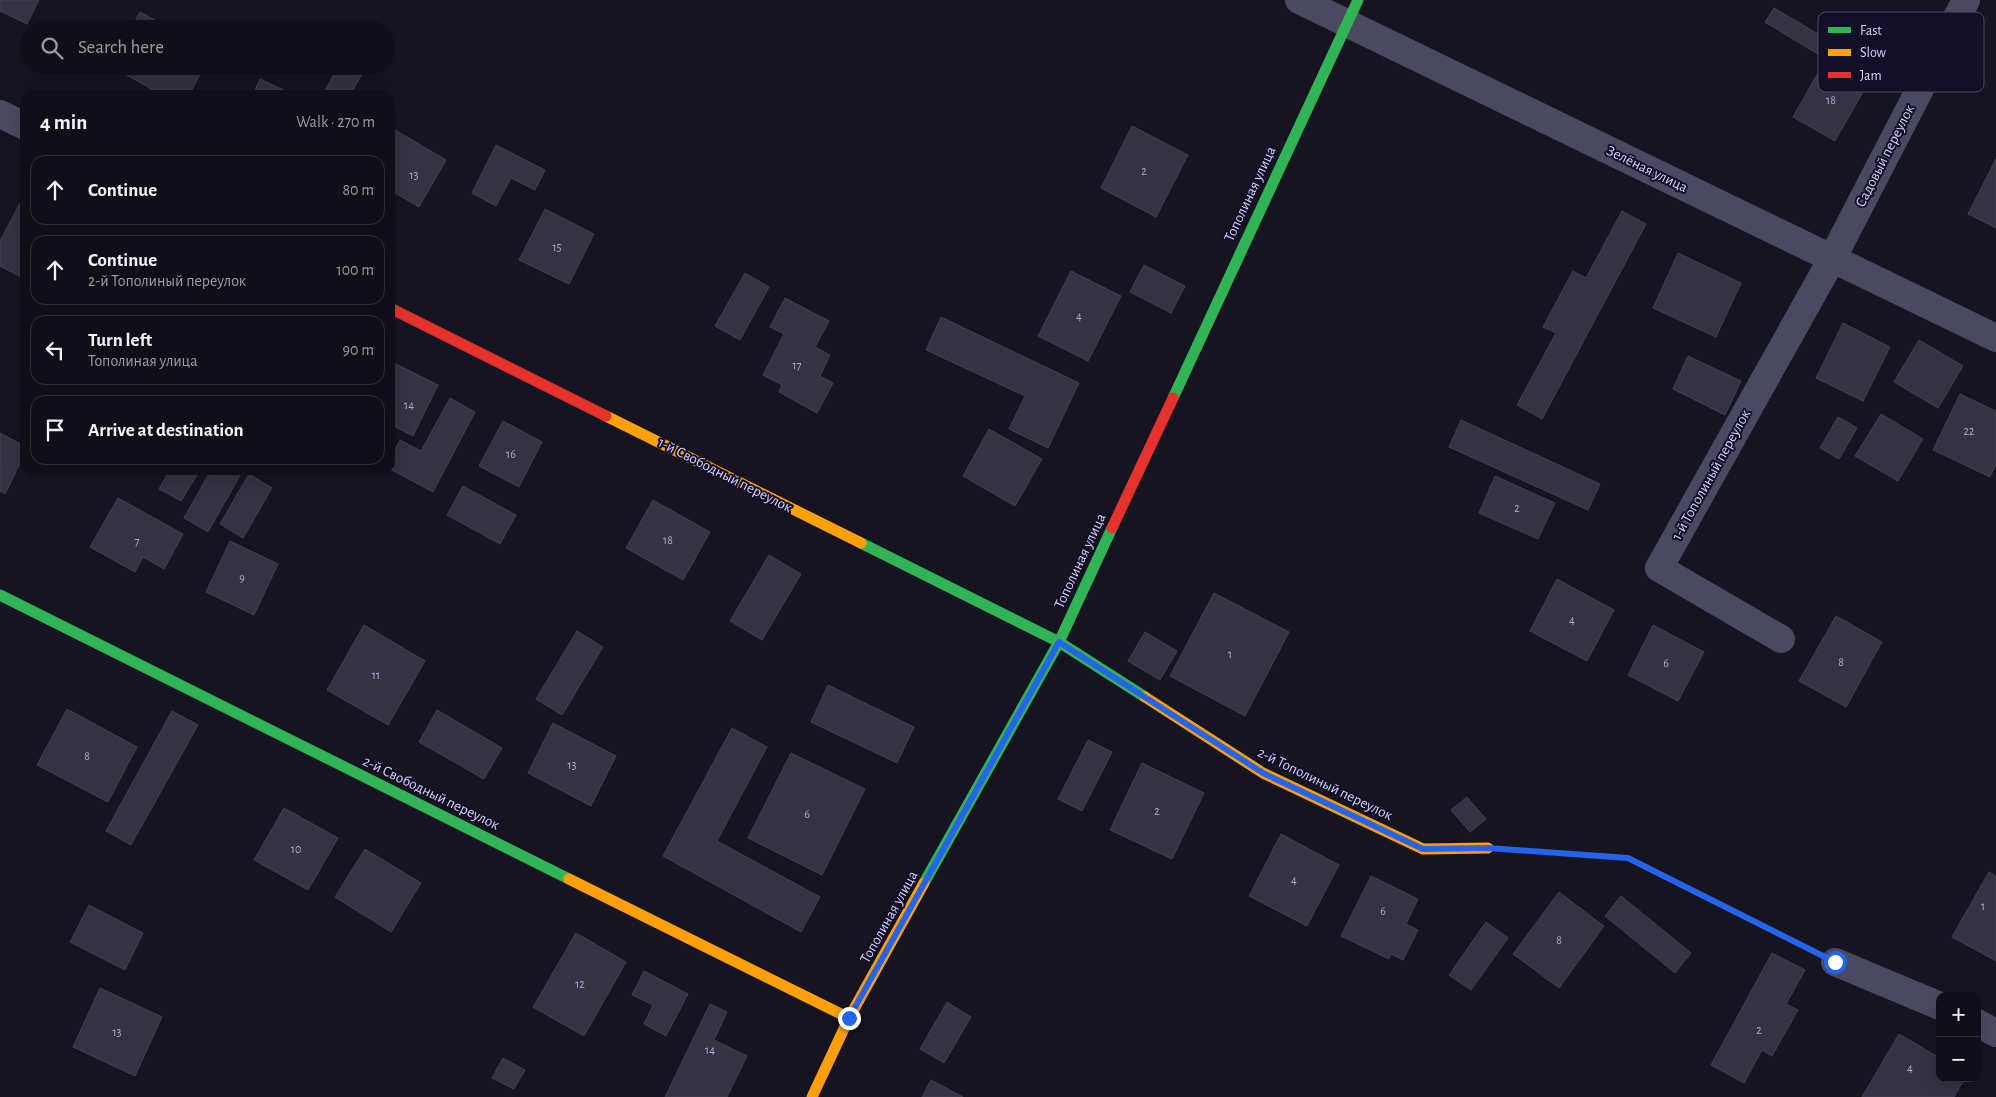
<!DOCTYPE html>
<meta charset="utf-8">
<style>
body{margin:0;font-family:"Alegreya Sans",sans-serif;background:#1e1d26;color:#f1f3f6}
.controls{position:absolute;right:15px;bottom:15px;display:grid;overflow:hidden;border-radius:10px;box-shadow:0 5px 20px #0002}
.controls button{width:45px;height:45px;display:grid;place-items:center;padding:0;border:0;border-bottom:1px solid #302f38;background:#100f19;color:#f1f3f6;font:25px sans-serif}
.stop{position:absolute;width:15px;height:15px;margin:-11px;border:4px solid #2563eb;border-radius:50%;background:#fff}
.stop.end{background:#2563eb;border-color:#fff;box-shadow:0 1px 5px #0008}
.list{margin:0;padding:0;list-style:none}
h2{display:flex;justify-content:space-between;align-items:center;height:65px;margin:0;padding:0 20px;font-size:21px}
h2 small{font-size:16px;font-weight:400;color:#9c9ca2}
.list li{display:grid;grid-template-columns:32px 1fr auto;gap:15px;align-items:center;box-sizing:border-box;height:70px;margin:0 10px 10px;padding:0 10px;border:1px solid #302f38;border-radius:15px}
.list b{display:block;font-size:19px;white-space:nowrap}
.list p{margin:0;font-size:16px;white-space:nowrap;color:#9c9ca2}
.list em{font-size:16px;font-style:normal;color:#9c9ca2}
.icon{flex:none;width:28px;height:28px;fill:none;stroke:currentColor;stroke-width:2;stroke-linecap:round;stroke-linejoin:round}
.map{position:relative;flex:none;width:1996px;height:1097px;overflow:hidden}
.search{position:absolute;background:#100f19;box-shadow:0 5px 20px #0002;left:20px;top:20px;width:375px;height:55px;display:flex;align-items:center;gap:12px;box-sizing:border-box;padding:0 18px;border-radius:28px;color:#9c9ca2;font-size:19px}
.panel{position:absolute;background:#100f19;box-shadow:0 5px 20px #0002;left:20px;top:90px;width:375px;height:385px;border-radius:15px}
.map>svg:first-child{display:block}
</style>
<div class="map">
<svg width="1996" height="1097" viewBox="0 0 1996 1097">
<rect width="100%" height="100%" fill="#161421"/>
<g fill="#343243" stroke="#433f54">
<path d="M0,0H39L27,24L0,11Z"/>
<path d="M1774,8L1835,44L1826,59L1765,22Z"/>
<path d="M140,12L171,29H131Z"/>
<path d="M1826,59L1868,83L1835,141L1793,117Z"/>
<path d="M111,66H203L204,67L189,95H162Z"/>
<path d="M338,66H358L364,70L350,95H323Z"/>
<path d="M260,79L294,95H253Z"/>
<path d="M1132,126L1188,155L1156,217L1101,188Z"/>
<path d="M390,127L446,160L419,207L390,190Z"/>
<path d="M496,145L545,170L535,190L511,178L496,206L472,193Z"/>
<path d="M1996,159V228L1968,214Z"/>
<path d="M25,194L23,253L25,279L0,266V241Z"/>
<path d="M545,209L594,234L569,284L519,260Z"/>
<path d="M1622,211L1646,224L1542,419L1517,405L1556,333L1543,327L1573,271L1586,278Z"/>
<path d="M1678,253L1741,283L1716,337L1653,308Z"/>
<path d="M1144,265L1185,286L1171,313L1130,292Z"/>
<path d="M1071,271L1121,296L1088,361L1038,336Z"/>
<path d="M745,273L769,287L740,340L715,326Z"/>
<path d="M785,298L829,321L815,347L830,355L820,376L833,383L817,413L779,392L782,385L763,375L784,334L770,327Z"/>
<path d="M941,317L1079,383L1048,448L1009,429L1025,396L926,350Z"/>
<path d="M1843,323L1890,347L1863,401L1816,378Z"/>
<path d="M1919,340L1963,366L1938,408L1894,382Z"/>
<path d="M1688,356L1741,381L1725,415L1673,389Z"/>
<path d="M390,361L438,385L413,436L390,424Z"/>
<path d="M1960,394L1996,411V464L1990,477L1933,450Z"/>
<path d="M450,398L475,412L433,492L390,469V460L400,440L421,451Z"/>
<path d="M1881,414L1923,439L1898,481L1855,456Z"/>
<path d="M1838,417L1857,428L1839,459L1820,448Z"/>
<path d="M1461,420L1600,484L1588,510L1449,447Z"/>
<path d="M503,421L542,442L519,487L479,466Z"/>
<path d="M989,429L1042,459L1015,506L963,476Z"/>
<path d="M0,433L25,446V453L5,494L0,491Z"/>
<path d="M170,470H200L181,501L159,489Z"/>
<path d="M211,470H243L208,532L184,518Z"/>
<path d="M249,474L272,488L243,538L220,524Z"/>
<path d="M1495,476L1555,503L1538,539L1479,513Z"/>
<path d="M463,486L516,515L500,544L447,515Z"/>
<path d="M118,498L183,534L164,569L143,557L135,572L90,547Z"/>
<path d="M653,500L710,532L683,580L626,548Z"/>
<path d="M230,541L278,564L254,615L206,592Z"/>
<path d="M769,555L801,574L762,640L730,621Z"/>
<path d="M1557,579L1614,610L1587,661L1530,631Z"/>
<path d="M1214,593L1289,632L1245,716L1170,676Z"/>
<path d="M1836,616L1882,642L1846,707L1799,681Z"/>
<path d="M364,625L425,661L388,725L327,690Z"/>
<path d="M1653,625L1704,652L1678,701L1628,675Z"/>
<path d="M577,631L603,647L562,715L536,699Z"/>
<path d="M1145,632L1177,651L1160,680L1128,661Z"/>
<path d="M828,685L914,727L897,763L811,722Z"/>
<path d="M67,709L137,747L108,802L37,765Z"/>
<path d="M437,710L502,748L484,779L419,742Z"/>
<path d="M172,711L198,725L131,845L106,831Z"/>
<path d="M553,723L616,756L591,806L528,773Z"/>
<path d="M732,728L767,747L717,841L820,897L801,932L663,856Z"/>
<path d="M1088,740L1112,752L1082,811L1058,799Z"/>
<path d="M791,753L865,789L822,875L748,838Z"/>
<path d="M1142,763L1204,793L1172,859L1110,830Z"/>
<path d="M1467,797L1486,819L1470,832L1451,810Z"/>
<path d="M284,808L338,838L308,890L254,860Z"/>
<path d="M1281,834L1339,865L1307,926L1249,896Z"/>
<path d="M365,849L421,883L391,932L335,897Z"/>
<path d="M1989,872L1996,876V961L1952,937Z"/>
<path d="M1371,876L1418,899L1406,924L1418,930L1403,960L1391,954L1389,959L1341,936Z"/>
<path d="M1559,892L1604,926L1559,988L1513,954Z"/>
<path d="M1621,896L1691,953L1675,973L1605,916Z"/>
<path d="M89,905L143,933L125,970L70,942Z"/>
<path d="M1486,922L1508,938L1471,990L1449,975Z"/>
<path d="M576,933L626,962L584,1036L533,1007Z"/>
<path d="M1772,953L1805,970L1786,1004L1798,1010L1772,1056L1762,1050L1744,1083L1711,1065Z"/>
<path d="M644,971L688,994L666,1036L644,1024L653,1005L632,995Z"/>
<path d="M100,988L162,1017L135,1076L73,1047Z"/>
<path d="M947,1002L971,1017L944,1063L920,1049Z"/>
<path d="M710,1004L727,1012L714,1040L747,1056L727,1097H665Z"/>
<path d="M1899,1034L1940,1058V1078H1965L1954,1097H1862Z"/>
<path d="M503,1058L525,1070L514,1089L492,1078Z"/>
<path d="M931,1080L963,1097H922Z"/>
</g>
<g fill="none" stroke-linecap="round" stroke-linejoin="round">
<path stroke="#44505f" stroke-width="3" stroke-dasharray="2.5 4" stroke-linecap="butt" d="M1516,850L1628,858L1810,950"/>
<g stroke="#4a4962" stroke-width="28">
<path d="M1299,0L1996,338"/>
<path d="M0,114L25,126"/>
<path d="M1781,639L1659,568L1832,259L1966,0"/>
<path d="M1835,962L1940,1006"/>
<path d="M1977,1023L1996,1033"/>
</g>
<g stroke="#30b455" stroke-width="11">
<path d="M1173,398L1358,0"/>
<path d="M861,543L1059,642L1145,697"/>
<path d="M0,595L569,879"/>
<path d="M924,883L1059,642L1112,528"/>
</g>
<g stroke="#ff9f0a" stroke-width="11">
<path d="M606,416L861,543"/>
<path d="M1145,697L1263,773L1423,849L1488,848"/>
<path d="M569,879L849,1018"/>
<path d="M812,1097L849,1018L924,883"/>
</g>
<g stroke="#e5322d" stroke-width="11">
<path d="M390,308L606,416"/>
<path d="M1112,528L1173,398"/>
</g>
</g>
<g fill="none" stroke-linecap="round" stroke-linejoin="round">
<path stroke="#2563eb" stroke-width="6" d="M849,1018L1059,642L1263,773L1423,849L1488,848L1628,858L1835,962"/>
</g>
<g text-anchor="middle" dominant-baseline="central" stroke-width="4" stroke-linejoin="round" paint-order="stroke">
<g font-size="12" fill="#b0acd0">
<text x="1831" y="100">18</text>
<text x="1144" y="171">2</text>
<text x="414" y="175">13</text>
<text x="557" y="247">15</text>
<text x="1079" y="316">4</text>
<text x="797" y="365">17</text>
<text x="409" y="405">14</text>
<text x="1969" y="431">22</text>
<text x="511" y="454">16</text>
<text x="1517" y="508">2</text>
<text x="668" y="540">18</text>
<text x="137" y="541">7</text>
<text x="242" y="578">9</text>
<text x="1572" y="620">4</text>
<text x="1230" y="654">1</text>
<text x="1841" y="662">8</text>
<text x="1666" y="663">6</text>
<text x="376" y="675">11</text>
<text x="87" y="756">8</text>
<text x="572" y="765">13</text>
<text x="1157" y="811">2</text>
<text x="807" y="814">6</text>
<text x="296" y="849">10</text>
<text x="1294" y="880">4</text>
<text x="1983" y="906">1</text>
<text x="1383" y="911">6</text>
<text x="1559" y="940">8</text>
<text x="580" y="984">12</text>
<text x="1759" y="1030">2</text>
<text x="117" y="1032">13</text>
<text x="710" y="1050">14</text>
<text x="1910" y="1068">4</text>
</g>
<g font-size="15" fill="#d9d4ff" stroke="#130f26">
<text transform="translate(1885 156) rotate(-63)">Садовый переулок</text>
<text transform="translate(1647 169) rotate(26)">Зелёная улица</text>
<text transform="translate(1250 194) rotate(-65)">Тополиная улица</text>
<text transform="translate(725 475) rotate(27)">1-й Свободный переулок</text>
<text transform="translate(1711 475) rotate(-61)">1-й Тополиный переулок</text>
<text transform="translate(1080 561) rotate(-65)">Тополиная улица</text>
<text transform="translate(1325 784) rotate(26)">2-й Тополиный переулок</text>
<text transform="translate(431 793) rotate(26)">2-й Свободный переулок</text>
<text transform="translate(889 917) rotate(-61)">Тополиная улица</text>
</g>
</g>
<rect x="1818" y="12" width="166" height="80" rx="8" fill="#130f26" stroke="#4e4a67" stroke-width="1"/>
<rect x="1828" y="27" width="23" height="6" fill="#30b455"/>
<rect x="1828" y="49" width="23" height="7" fill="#ff9f0a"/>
<rect x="1828" y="72" width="23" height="6" fill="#e5322d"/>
<g font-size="14" fill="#d9d4ff">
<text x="1860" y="35">Fast</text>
<text x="1860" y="57">Slow</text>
<text x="1860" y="80">Jam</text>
</g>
</svg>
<div class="controls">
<button>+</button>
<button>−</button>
</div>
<div class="stop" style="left:1835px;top:962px"></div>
<div class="stop end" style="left:849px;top:1018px"></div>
<div class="search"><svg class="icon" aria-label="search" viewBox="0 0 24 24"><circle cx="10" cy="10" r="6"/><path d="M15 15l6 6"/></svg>Search here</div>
<section class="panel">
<h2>4 min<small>Walk · 270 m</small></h2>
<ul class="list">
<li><svg class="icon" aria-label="ahead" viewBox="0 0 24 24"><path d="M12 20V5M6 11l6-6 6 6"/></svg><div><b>Continue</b></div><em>80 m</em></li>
<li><svg class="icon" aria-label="ahead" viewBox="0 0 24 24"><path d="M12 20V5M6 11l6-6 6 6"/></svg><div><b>Continue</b><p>2-й Тополиный переулок</p></div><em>100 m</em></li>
<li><svg class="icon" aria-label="left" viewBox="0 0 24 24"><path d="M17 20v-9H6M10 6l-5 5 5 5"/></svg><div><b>Turn left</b><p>Тополиная улица</p></div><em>90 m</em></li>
<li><svg class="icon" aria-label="arrive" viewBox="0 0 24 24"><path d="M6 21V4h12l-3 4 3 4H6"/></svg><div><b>Arrive at destination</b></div></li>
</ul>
</section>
</div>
